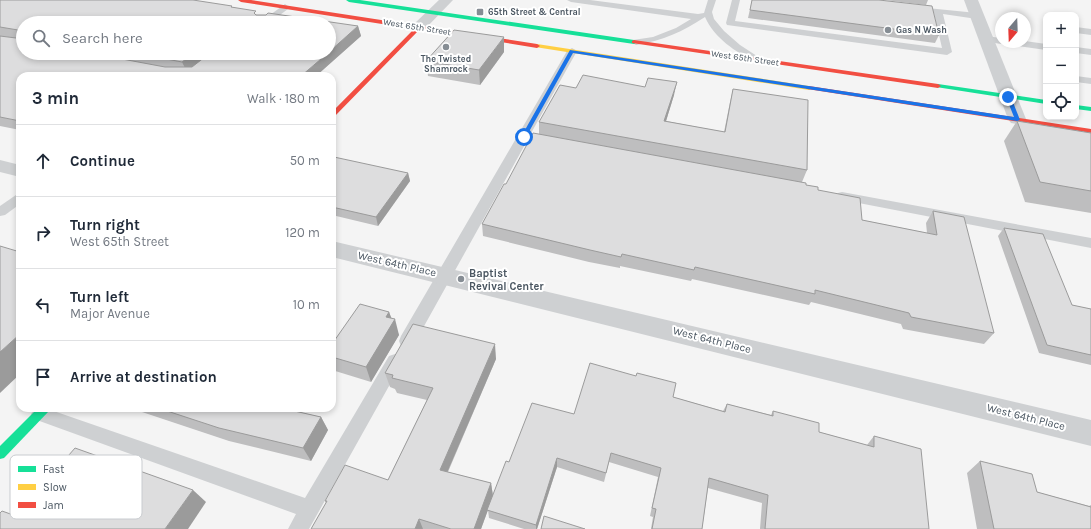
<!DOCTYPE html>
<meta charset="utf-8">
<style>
body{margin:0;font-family:Karla,sans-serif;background:#f6f6f7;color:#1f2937}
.controls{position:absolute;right:12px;top:12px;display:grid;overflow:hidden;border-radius:8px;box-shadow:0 2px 6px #0003}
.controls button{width:36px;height:36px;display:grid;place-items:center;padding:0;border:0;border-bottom:1px solid #e0e1e3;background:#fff;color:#1f2937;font:20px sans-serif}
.compass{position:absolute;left:995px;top:12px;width:36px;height:36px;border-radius:50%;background:#fff;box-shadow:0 2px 6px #0003;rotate:199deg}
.stop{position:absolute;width:12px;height:12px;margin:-9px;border:3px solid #1a73e8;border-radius:50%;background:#fff}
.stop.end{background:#1a73e8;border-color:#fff;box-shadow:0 1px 4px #0008}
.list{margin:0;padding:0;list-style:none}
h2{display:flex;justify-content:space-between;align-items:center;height:52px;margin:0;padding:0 16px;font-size:17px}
h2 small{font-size:13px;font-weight:400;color:#747a83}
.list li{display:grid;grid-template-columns:26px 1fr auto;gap:12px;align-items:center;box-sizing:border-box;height:72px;padding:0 16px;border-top:1px solid #e0e1e3}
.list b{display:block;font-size:15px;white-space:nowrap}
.list p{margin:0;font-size:13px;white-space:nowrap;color:#747a83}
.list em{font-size:13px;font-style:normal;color:#747a83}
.icon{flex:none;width:22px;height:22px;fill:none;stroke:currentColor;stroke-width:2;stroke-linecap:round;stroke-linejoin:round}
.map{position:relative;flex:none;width:1091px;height:529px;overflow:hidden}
.search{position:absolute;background:#fff;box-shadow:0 2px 6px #0003;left:16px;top:16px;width:320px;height:44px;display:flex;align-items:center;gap:10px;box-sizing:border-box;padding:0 14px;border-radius:22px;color:#747a83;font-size:15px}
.panel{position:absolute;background:#fff;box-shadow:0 2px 6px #0003;left:16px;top:72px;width:320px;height:340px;border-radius:12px}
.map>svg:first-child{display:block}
</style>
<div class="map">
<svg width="1091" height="529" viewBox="0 0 1091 529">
<rect width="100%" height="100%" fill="#f4f4f4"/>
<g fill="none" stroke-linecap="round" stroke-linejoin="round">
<g fill="#ced0d2" fill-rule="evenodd">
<path d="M567,0H590L698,14L704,13L708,0H716L712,12L714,19L724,31L740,45L763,60L758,63L755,62C736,52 714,38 705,17C682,32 664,40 636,45L631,42L633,40L653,37L676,28L691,19L571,2Z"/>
<path d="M732,0H740L735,21L942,48L934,13L927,12L926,10L927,8L977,13L981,16L977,19L943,14L952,52L947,55L727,25L726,23Z"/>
<path d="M285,4L289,7L288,9L269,23H259Z"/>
<path d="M1076,27L1091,29V35L1076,33Z"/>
<path d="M986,36L1001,38V42H1005L1001,44L983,41L981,39L983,37Z"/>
<path d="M1025,41L1046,44V50L1010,45L1005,42Z"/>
<path d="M1076,47L1091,49V55L1076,53Z"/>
<path d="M572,48L577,51L530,135L552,140L554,142L552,144L548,145L527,141L413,346L407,347L401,346L399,341L401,336L567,51Z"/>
<path d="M1076,76L1091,78V84L1076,82Z"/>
<path d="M842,192L1091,238V248L838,199L836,196L838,193Z"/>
<path d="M20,194V204L5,215L0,216V206L16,195Z"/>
<path d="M395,354L401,356L403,361L309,529H288L296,514L34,419L31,414L34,409L45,408L305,498L389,356Z"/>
</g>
<g fill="#ced0d2" fill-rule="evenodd">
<path d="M439,0H453L424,30L419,31L414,30L412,27L414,24Z"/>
<path d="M964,0H978L1026,119L1023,123L1017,124L1011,123L1008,119Z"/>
<path d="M0,160L20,165V177L0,172Z"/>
<path d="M332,241L1091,420V446L332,257Z"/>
</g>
<g fill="#16e098" fill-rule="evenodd">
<path d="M346,0H360L634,40L637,42L634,44L349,2Z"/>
<path d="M938,84L1046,100V104L936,87L935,86Z"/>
<path d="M1076,105L1091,107V111L1076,109Z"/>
<path d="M38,408H50L49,411L4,458L0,459V446Z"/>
</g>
<path fill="#ffcf43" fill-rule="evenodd" d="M537,44L809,86L812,88L809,90L535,47V45Z"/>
<g fill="#f24e42" fill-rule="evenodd">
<path d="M238,0H251L537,44L540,46L537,48L420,29L334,117L332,118V112L414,29L241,2Z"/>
<path d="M634,40L938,84L941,86L938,88L632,43V41Z"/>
<path d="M809,86L1091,129V133L807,89L806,88Z"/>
</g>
</g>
<g fill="#bebebf" fill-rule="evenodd">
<path d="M0,0L233,7L257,15L358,26L361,36L316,76H20V130L0,126ZM23,23H329V53H23Z"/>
<path d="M752,0H828L939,35L935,43L748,18Z"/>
<path d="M885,0H928L926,5Z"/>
<path d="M504,52L480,85L428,76L426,61Z"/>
<path d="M576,88L674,95L666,121L724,132L730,102L733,89L807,170L802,182L806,185L818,190L862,220L927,233L926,223L933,211L994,333L984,344L903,329L901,324L811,302L809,305L692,279L691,281L620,266V268L589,262L483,236L482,224L539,134V122Z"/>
<path d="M1017,121L1091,133V213L1025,202L1004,141Z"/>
<path d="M332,159L408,173L410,181L378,226L332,215Z"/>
<path d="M1004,228L1072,305L1091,309V365L1039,353L998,236Z"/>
<path d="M389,312L391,318L399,335L371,382L332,370V344Z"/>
<path d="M496,359L448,472L491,483L493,496L509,462L574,414L673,397L723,411L727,404L771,415L773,411L819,432L867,445L874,436L929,529H760L762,503L708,488L702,529H651L653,517L650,516L658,477L609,462L604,482L557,467L537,529H524L489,518L488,510L481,529H311L326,503L325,501L388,480L427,400L397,393L395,389L390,387L385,373Z"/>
<path d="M130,408H281L321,417L328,430L311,461L229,441Z"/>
<path d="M980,461L1037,492L1089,506L1091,505V529H977L967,473Z"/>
</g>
<g fill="#9b9b9b">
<path d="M358,26L361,36L316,76H301L328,53H329V52Z"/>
<path d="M504,37V52L480,85L479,70Z"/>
<path d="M194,53H212L187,72L182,62Z"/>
<path d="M677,82L674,95L662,134L664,121Z"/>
<path d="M408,173L410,181L378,226L376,217Z"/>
<path d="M389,312L393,322L395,319L399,335L371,382L366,367L386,317Z"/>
<path d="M20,334V374L0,393V352Z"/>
<path d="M495,344L496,359L443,482L440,470Z"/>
<path d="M321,417L328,430L311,461L303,448Z"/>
<path d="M557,458V467L537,529H536V525Z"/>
<path d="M491,483L493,496L481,529H474Z"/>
<path d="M193,490L206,502L188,529H165Z"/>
<path d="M419,519L423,529H415Z"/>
</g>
<g fill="#ddddde" stroke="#9b9b9b">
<path d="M0,0H193L232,6L231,7L256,11L254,13L256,15H266L268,13L358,26L329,52V23H23V53H90L165,67H192L210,53H328L301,76H20V121L0,117V36L16,38L18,37V30L0,27Z"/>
<path d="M752,0H879L932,6L939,35L750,10Z"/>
<path d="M454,30L504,37L479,70L426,61Z"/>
<path d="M135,53H194L182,62Z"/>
<path d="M583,75L645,87L648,78L677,82L664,121L725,132L733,89L808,100L807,170L539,122L560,85L576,88Z"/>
<path d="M1017,121L1091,133V191L1040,182Z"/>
<path d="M533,133L806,183V185L818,187V190L860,198L862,220L937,235L933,211L964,217L994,333L911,317L909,313L815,290V294L695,267L694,270L622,254L621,257L590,250L482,224L504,184H506Z"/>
<path d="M334,157L408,173L376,217L332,207V159Z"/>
<path d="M1004,228L1043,234L1072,305L1091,309V355L1047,345Z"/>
<path d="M0,246L20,252V334L0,352Z"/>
<path d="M360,304L389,312L386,317L395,319L366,367L332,357V344Z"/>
<path d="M413,324L495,344L440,470L491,483L474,529H451L419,519L415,529H311L327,501H325L345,465L388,480L433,388L392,378L393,375L385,373Z"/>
<path d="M590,363L636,376L637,373L676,383L673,397L725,412L727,404L773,416V411L819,423V432L874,447V436L921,449L929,529H765L768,495L709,478L702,529H652L656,509L652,508L661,468L611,453L606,473L557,458L536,525L487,510L506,461L509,462L532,403L574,414Z"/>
<path d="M158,408H281L321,417L303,448L219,428Z"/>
<path d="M75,448L193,490L165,529H0V513L2,511L16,516Z"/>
<path d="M980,461L1032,474L1037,492L1091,507V529H994Z"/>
<path d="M544,516L585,529H541Z"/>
</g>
<path fill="#1a73e8" d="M570,50L1014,117L1006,97L1008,95L1011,97L1020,120L1017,121L573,53L526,137L522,138L521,137Z"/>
<g fill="#868d94" stroke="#fff" stroke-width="1.5">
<rect x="476" y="8" width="8" height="8" rx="2"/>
<circle cx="888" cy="30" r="4"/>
<circle cx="446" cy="47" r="4"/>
<circle cx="461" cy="279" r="4"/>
</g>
<g text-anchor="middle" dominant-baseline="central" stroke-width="4" stroke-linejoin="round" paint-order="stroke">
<g font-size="9" font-weight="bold" fill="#4a5661" stroke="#fff" text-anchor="start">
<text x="488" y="12">65th Street &amp; Central</text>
<text x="896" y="30">Gas N Wash</text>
<text x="446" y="59" text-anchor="middle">The Twisted<tspan x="446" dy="10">Shamrock</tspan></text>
</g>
<g font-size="9" fill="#4a5661" stroke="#fff">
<text transform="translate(417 27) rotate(9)">West 65th Street</text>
<text transform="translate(745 58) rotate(8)">West 65th Street</text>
</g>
<g font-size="11" fill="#4a5661" stroke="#fff">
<text transform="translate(397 264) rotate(13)">West 64th Place</text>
<text transform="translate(712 340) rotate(14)">West 64th Place</text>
<text transform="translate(1026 417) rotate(14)">West 64th Place</text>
</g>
<g font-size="11" font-weight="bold" fill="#4a5661" stroke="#fff" text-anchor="start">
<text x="469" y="273">Baptist<tspan x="469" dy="13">Revival Center</tspan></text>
</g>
</g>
<rect x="10" y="455" width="132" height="64" rx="6" fill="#fff" stroke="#c9ccd0" stroke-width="1"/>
<rect x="18" y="466" width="18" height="6" fill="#16e098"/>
<rect x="18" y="484" width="18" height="6" fill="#ffcf43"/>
<rect x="18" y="502" width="18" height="6" fill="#f24e42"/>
<g font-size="11" fill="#4a5661">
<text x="43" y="473">Fast</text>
<text x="43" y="491">Slow</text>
<text x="43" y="509">Jam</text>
</g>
</svg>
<div class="controls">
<button>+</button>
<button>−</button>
<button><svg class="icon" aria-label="locate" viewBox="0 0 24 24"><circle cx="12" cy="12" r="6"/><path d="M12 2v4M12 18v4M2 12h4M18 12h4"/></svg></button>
</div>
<svg class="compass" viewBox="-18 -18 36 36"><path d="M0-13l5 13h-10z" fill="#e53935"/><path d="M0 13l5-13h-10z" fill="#747a83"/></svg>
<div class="stop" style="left:524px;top:137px"></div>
<div class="stop end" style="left:1008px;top:97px"></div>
<div class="search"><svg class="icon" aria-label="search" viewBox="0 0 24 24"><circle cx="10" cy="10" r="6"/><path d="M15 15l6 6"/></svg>Search here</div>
<section class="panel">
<h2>3 min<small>Walk · 180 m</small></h2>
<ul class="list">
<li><svg class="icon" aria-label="ahead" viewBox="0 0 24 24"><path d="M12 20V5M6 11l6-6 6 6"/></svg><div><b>Continue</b></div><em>50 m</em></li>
<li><svg class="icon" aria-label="right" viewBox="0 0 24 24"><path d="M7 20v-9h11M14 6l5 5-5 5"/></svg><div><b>Turn right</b><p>West 65th Street</p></div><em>120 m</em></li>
<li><svg class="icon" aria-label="left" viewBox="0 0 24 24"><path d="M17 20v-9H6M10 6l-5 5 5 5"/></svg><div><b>Turn left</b><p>Major Avenue</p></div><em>10 m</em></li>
<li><svg class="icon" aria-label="arrive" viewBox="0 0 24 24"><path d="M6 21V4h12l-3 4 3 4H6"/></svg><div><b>Arrive at destination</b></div></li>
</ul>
</section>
</div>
